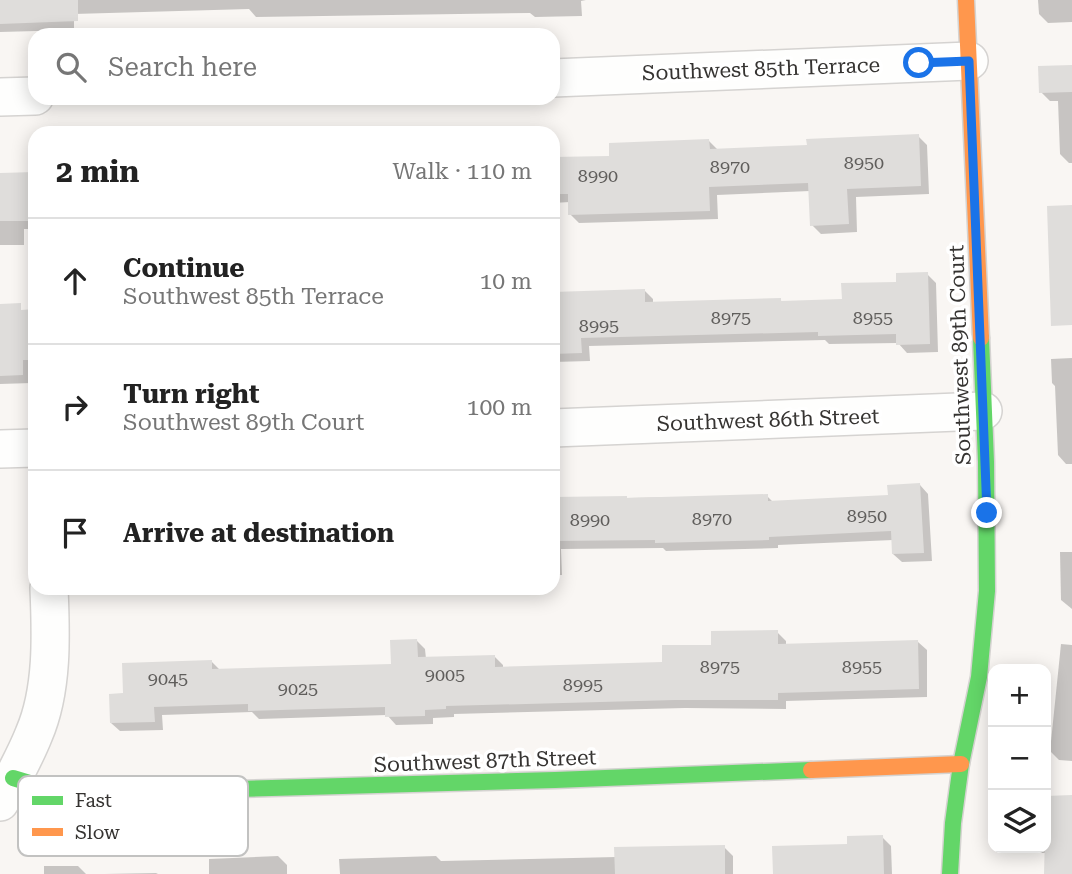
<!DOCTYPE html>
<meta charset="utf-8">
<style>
body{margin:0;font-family:"Roboto Serif",serif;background:#f2f2f2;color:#222}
.controls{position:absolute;right:21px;bottom:21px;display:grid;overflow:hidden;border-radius:14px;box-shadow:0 4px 18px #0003}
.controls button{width:63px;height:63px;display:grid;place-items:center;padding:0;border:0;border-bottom:2px solid #e0e0e0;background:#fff;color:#222;font:35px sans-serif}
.stop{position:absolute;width:21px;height:21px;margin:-16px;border:5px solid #1a73e8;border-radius:50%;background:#fff}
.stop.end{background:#1a73e8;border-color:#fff;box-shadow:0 2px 7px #0008}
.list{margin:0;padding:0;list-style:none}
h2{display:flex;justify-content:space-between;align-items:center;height:91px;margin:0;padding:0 28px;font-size:30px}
h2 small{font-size:23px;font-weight:400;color:#767676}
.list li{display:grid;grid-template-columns:46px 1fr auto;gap:21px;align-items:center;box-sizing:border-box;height:126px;padding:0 28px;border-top:2px solid #e0e0e0}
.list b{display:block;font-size:26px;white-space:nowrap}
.list p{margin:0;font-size:23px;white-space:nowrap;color:#767676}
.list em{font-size:23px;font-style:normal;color:#767676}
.icon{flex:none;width:38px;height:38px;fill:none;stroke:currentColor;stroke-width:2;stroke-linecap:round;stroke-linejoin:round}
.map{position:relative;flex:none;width:1072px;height:874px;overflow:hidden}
.search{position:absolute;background:#fff;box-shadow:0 4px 18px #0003;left:28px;top:28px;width:532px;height:77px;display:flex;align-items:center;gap:18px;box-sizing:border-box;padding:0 24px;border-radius:21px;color:#767676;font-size:26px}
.panel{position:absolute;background:#fff;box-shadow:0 4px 18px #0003;left:28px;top:126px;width:532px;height:469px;border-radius:21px}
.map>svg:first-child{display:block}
</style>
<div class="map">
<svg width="1072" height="874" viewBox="0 0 1072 874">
<rect width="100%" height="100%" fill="#f9f6f3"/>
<g fill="#0003">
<path d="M0,0H586L581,1L582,16L535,17L530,13L256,17L249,9L74,14V30L0,32Z"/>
<path d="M1038,0H1072V22L1048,23L1039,14Z"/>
<path d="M1072,67V163H1069L1060,154L1058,101H1050L1041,92Z"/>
<path d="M918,136L927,145L929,194L856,197L857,232L821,234L812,225L810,191L717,195L718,219L579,223L570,214V202L553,203V159L611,158L708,140L718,150L808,147Z"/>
<path d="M35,174V229H24V245H0V175Z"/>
<path d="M927,274L936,283L938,352L907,353L898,343L829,344L825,340L589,346L590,361L553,362V293L644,290L653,299V304L780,300L783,302L844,301Z"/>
<path d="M35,311V369H31L32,383L0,384V312Z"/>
<path d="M1072,358V464H1066L1058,455L1055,386L1052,383L1051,359Z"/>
<path d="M920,485L928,494L932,561L902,562L893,554V540L778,545V548L666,551L663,548L561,549L562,575H553V499L767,496L774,503L889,496Z"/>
<path d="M1060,552H1072V609L1061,600Z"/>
<path d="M777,632L786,641V645L918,642L927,650V697L786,701V709L685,708L454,714V717L433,718V724L396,725L387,715L259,719L252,712L162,715L163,730L120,731L111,723L125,695L211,661L221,671L393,666L417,641L425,649L426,659L494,656L503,665V669L663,664L713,647Z"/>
<path d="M1061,644L1072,645V761L1059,760L1050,751Z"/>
<path d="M1072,796V874H1046L1045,853H1038L1033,848H1046V797Z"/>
<path d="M882,837L891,846L892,874H774L848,846Z"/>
<path d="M724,847L733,856V874H340L339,859L436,856L441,861L616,857Z"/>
<path d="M278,856L287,865V874H209V859Z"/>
<path d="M44,866H78L86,874H44Z"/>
<path d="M156,873L158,874H104Z"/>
</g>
<g fill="#dfdddb">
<path d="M0,0H78V21L0,24Z"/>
<path d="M1072,65V92L1039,93L1038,66Z"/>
<path d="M919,134L921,186L847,189L849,224L810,226L808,183L709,187L710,211L568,215V194H553V157L609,156V143L709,139L710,149L807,145L806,139Z"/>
<path d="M35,172V221H0V173Z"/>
<path d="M1072,205V325L1051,326L1047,206Z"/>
<path d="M928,272L930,344L896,345V334L818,336V332L581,338L582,353L553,354V292L645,289V302L781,298V301L842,299L841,283L896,282V273Z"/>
<path d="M21,303V310L35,309V360H23V375L0,376V304Z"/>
<path d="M920,483L924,553L892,554L891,531L769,537V540L655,543V540L553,541V497L627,496V498L768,494V501L888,495L887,485Z"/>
<path d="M778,630V644L918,640L919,689L778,693V700H675L446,706V709L425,710V716L385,717V707L248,711V704L154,707L155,722L110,723L109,694L123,693L122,663L212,660V669L391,664L390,640L417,639L418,657L495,655V667L662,662V645H711V631Z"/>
<path d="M1072,795V874H1044L1046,796Z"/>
<path d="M883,835L884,874H773L772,846L847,844V836Z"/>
<path d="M725,845V874H615L614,847Z"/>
</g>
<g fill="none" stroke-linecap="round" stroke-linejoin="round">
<defs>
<g id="street">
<path d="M553,78L969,61"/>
<path d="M0,97L35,96"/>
<path d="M553,428L983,411"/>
<path d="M0,449L35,448"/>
<path d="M0,802C12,780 25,757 34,734C53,690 51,635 49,588"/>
</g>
<g id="fast">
<path d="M13,778L66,794L555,780L811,770"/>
<path d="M950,874L953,823L961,764L979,677L987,591L986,462L981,338"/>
</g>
<g id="slow">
<path d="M966,0L981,338"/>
<path d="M811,770L961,764"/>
</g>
</defs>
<use href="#street" stroke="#d5d3d1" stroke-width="40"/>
<use href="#fast" stroke="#d5d3d1" stroke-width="19"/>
<use href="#slow" stroke="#d5d3d1" stroke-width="19"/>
<use href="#street" stroke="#fefefd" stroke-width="37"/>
<use href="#fast" stroke="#63d668" stroke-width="16"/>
<use href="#slow" stroke="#ff974d" stroke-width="16"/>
</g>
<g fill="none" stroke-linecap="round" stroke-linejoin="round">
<path stroke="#1a73e8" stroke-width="9" d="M919,63L969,61L987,513"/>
</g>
<g text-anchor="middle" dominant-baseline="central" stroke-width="7" stroke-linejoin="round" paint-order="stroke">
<g font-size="18" fill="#605e5c">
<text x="864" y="162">8950</text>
<text x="730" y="166">8970</text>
<text x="598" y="175">8990</text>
<text x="731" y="317">8975</text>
<text x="873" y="317">8955</text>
<text x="599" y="325">8995</text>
<text x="867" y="515">8950</text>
<text x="712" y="518">8970</text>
<text x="590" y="519">8990</text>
<text x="720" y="666">8975</text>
<text x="862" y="666">8955</text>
<text x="445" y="674">9005</text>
<text x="168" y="678">9045</text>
<text x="583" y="684">8995</text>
<text x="298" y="688">9025</text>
</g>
<g font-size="21" fill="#353331" stroke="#fff">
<text transform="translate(761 69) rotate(-2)">Southwest 85th Terrace</text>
<text transform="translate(960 355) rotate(-92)">Southwest 89th Court</text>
<text transform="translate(768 420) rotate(-2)">Southwest 86th Street</text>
<text transform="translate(485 761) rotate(-2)">Southwest 87th Street</text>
</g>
</g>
<rect x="18" y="776" width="230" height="80" rx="10" fill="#fff" stroke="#c2c2c1" stroke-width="2"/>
<rect x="32" y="796" width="31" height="9" fill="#63d668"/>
<rect x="32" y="828" width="31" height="8" fill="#ff974d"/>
<g font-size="19" fill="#353331">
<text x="75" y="807">Fast</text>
<text x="75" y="839">Slow</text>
</g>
</svg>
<div class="controls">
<button>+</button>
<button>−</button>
<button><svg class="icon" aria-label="layers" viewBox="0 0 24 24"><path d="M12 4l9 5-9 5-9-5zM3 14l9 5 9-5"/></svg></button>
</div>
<div class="stop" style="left:919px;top:63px"></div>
<div class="stop end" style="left:987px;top:513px"></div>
<div class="search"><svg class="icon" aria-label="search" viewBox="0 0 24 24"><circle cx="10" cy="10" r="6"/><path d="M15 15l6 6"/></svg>Search here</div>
<section class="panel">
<h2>2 min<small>Walk · 110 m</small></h2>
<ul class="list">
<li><svg class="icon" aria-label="ahead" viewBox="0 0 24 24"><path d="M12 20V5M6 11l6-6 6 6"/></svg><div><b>Continue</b><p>Southwest 85th Terrace</p></div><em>10 m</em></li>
<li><svg class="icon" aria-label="right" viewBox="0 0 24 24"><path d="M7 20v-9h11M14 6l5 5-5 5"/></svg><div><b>Turn right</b><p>Southwest 89th Court</p></div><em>100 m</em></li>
<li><svg class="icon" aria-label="arrive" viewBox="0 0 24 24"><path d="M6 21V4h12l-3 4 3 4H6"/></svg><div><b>Arrive at destination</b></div></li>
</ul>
</section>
</div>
